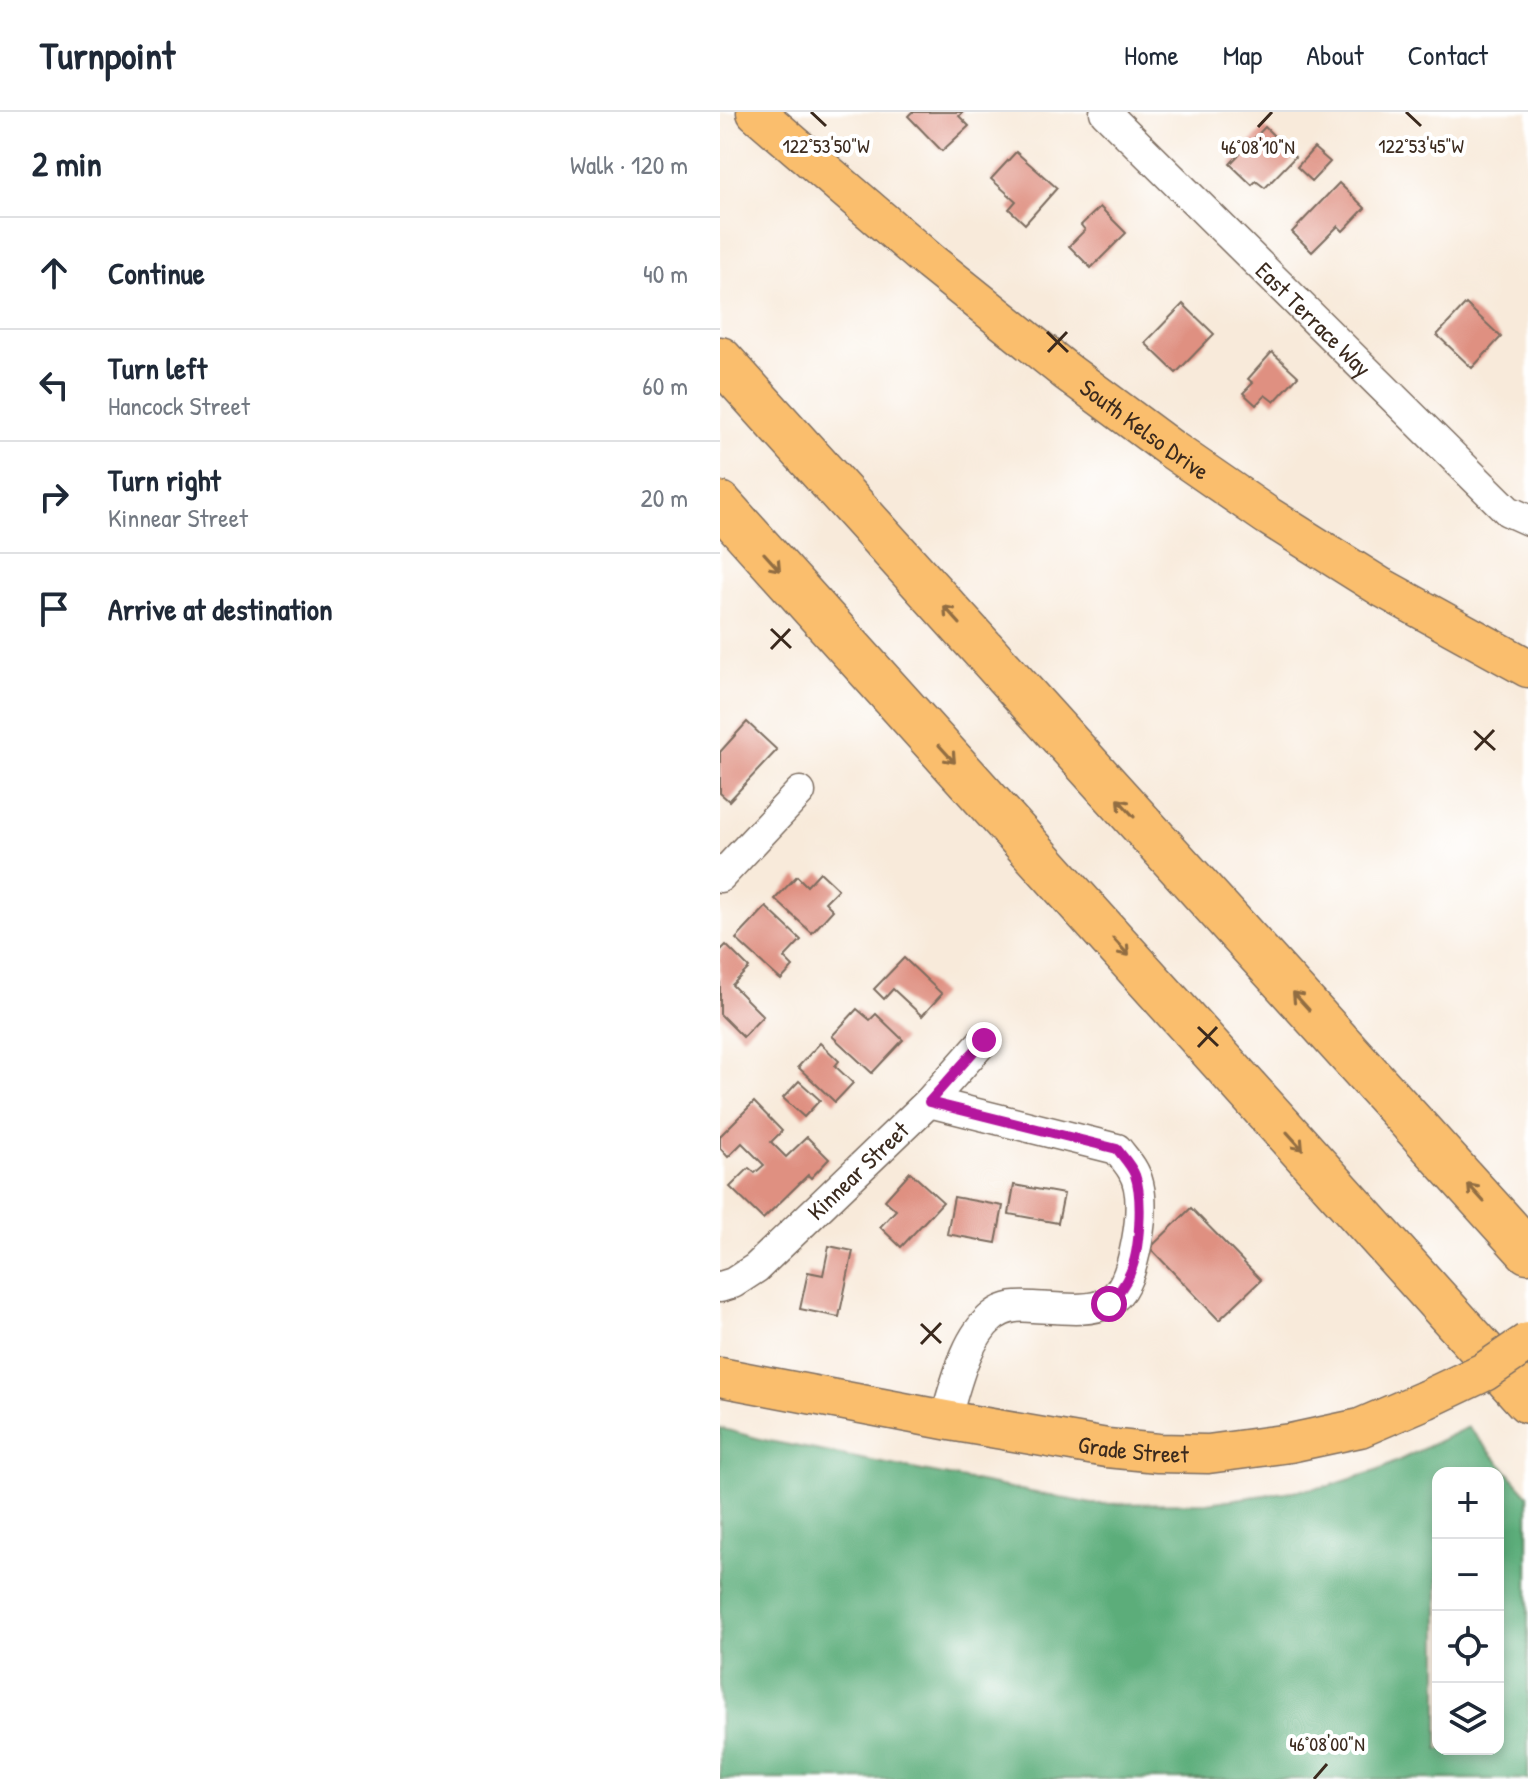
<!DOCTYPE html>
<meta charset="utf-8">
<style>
body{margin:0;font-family:"Patrick Hand",sans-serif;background:#f2f2f3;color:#1f2937}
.controls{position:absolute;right:24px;bottom:24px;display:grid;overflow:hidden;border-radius:16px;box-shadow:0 4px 12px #0003}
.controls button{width:72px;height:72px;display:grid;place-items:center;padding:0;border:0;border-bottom:2px solid #e0e1e3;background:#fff;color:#1f2937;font:40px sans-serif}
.stop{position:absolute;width:24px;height:24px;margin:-18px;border:6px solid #b5179e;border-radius:50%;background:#fff}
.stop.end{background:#b5179e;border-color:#fff;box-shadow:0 2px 8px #0008}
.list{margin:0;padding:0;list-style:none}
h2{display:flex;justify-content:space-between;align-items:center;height:104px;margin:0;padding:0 32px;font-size:34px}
h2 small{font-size:26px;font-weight:400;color:#747a83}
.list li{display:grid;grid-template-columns:52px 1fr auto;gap:24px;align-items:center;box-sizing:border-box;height:112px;padding:0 32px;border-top:2px solid #e0e1e3}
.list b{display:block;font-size:30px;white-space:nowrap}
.list p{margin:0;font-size:26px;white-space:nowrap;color:#747a83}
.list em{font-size:26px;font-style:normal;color:#747a83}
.icon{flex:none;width:44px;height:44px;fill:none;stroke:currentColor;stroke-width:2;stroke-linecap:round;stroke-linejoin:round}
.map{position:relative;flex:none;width:808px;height:1667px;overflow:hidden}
header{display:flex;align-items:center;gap:48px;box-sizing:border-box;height:112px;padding:0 40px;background:#fff;border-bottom:2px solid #e0e1e3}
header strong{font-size:38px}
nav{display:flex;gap:44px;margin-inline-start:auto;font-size:28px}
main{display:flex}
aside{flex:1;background:#fff}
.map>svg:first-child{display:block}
</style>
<header>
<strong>Turnpoint</strong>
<nav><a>Home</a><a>Map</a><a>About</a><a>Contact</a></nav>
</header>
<main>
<aside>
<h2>2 min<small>Walk · 120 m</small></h2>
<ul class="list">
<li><svg class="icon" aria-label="ahead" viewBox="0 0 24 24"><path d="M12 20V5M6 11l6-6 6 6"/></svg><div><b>Continue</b></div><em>40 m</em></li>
<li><svg class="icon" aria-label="left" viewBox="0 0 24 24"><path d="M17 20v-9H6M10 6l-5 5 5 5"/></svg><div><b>Turn left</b><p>Hancock Street</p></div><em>60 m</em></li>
<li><svg class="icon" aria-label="right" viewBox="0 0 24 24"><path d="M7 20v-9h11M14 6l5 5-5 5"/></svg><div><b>Turn right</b><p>Kinnear Street</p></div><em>20 m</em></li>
<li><svg class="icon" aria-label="arrive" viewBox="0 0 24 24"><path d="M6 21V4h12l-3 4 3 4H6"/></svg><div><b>Arrive at destination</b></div></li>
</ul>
</aside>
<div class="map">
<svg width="808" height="1667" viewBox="0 0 808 1667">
<rect width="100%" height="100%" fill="#fff"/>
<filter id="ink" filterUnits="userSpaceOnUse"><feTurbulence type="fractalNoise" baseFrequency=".0125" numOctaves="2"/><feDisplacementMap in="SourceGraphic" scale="16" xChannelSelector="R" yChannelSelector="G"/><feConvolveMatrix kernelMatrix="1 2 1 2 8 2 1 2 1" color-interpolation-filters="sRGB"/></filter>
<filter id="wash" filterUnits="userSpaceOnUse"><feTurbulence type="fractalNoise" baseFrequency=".006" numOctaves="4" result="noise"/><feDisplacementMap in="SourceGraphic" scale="32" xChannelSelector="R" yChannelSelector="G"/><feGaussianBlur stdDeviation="1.8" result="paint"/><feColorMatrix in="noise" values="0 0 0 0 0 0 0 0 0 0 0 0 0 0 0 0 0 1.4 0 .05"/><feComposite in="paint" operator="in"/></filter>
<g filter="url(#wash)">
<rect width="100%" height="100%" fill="#f8eada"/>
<path fill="#5cad7a" stroke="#4c6c4c" stroke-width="2" fill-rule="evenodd" d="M748,1315L808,1383V1667H0V1316L44,1328L372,1392L487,1391L609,1374L659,1358ZM718,1361H778V1637H718Z"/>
<g id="blocks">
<g fill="#df9081">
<path d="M192,0H243L239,4L249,14L222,39L188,4Z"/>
<path d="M545,15L575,45L545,76L536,69L532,73L510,52Z"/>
<path d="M594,36L610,50L592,69L577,55Z"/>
<path d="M296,40L337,76L305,112L289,97L296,89L271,67Z"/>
<path d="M619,71L645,96L623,119L618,114L592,140L572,120Z"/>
<path d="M380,95L406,121L371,156L349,134L365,118L361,113Z"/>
<path d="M463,192L494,222L456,261L425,231Z"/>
<path d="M746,192L781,225L752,256L717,223Z"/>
<path d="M552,240L578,264L554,290L545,283L536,293L523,281L533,271L528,267Z"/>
<path d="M27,610L57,638L9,689L0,681V640Z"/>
<path d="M100,760L118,777L105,790L113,798L92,821L55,787L77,764L87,774Z"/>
<path d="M46,795L81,828L64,846L73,855L61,868L16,827Z"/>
<path d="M6,833L29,856L12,873L43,904L23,925L0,902V839Z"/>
<path d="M184,846L222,882L202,904L173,877L164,887L154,877Z"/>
<path d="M137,897L150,908L156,902L183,928L152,961L112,924Z"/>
<path d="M100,931L119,949L115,954L133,971L115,990L78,955Z"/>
<path d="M79,969L100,988L84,1005L63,986Z"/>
<path d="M34,990L62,1019L51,1030L66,1045L87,1025L109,1047L91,1066L88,1063L43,1107L10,1075L29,1056L35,1061L44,1053L22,1031L8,1045L0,1036V1024Z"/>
<path d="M190,1060L223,1090L181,1135L160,1115L176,1098L165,1088Z"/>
<path d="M294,1073L344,1082L338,1111L289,1102Z"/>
<path d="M234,1085L283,1094L276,1131L227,1122Z"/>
<path d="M471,1096L541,1168L499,1208L430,1136Z"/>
<path d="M109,1134L133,1139L119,1205L80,1197L88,1160L103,1163Z"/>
</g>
</g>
</g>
<g filter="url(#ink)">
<use href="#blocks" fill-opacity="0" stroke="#7d6d60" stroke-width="2"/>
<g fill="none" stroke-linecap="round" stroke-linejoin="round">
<defs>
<g id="minor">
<path id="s1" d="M385,0L788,399L808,408"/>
<path d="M0,765L80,680"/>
<path d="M209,990L397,1037C402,1044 408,1050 412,1057C424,1076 421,1107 417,1129C403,1204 381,1199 313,1195C298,1194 286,1194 273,1204C245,1226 235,1276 225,1308"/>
<path id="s2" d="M0,1175L13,1171L36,1156L209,990L264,928"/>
</g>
<g id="major">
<path id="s3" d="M36,0L210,150L347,260L451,337L548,404L661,475L808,556"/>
<path id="s4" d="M0,1265L225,1308L387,1336L438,1341L488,1342L570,1331L640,1316L705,1288"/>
</g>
<g id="highway">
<path d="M0,247L808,1139"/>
<path d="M0,392L808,1289"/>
</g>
</defs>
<use href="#minor" stroke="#7d6d60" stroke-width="33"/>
<use href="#major" stroke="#7d6d60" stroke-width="41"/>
<use href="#highway" stroke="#7d6d60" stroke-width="47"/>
<use href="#minor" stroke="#fff" stroke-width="30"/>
<use href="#major" stroke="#fabe6d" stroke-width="38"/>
<use href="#highway" stroke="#fabe6d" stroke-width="44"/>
<defs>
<path id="major-bridge" d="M705,1288L764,1260L808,1230"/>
</defs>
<use href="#major-bridge" stroke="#7d6d60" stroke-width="41" stroke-linecap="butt"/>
<use href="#major-bridge" stroke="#fabe6d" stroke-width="38"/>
</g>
<defs><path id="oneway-shaft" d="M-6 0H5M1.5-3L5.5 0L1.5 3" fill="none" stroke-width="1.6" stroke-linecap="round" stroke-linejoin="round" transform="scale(2)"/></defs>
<g stroke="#916d42">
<use href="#oneway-shaft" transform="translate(52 450) rotate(48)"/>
<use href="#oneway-shaft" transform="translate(232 503) rotate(-132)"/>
<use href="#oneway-shaft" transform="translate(227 642) rotate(48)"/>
<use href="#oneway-shaft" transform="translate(406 696) rotate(-132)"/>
<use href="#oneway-shaft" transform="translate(401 835) rotate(48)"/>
<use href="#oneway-shaft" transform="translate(581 889) rotate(-132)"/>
<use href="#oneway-shaft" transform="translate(575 1029) rotate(48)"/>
<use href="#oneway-shaft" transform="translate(756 1081) rotate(-132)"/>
</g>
</g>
<g fill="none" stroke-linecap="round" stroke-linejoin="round" filter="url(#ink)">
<path stroke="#b5179e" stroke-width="10" d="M264,928L209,990L397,1037C403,1045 411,1053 415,1063C423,1085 420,1139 410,1161C405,1173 398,1182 389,1192"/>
</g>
<path fill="none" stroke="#3b2a1e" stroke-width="3" d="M91,0L106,14M686,0L701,14M538,15L552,0M327,220L348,240M328,240L347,220M51,517L71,536M51,537L70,517M754,619L775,638M755,638L774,618M478,915L498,934M478,935L497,915M201,1212L221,1231M201,1232L221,1211M594,1667L607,1652"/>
<g text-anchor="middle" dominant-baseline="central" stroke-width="8" stroke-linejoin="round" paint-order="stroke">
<g font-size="24" fill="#3b2a1e" stroke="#fff">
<text stroke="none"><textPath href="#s1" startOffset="294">East Terrace Way</textPath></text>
<text stroke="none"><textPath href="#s3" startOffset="502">South Kelso Drive</textPath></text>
<text stroke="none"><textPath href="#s2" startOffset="182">Kinnear Street</textPath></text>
<text stroke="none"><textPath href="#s4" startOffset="420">Grade Street</textPath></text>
</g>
</g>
<g font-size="20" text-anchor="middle" fill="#3b2a1e" stroke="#fff" stroke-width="8" stroke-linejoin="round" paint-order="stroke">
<text x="106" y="41">122°53'50"W</text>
<text x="701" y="41">122°53'45"W</text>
<text x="538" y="42">46°08'10"N</text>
<text x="607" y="1639">46°08'00"N</text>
</g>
</svg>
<div class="controls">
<button>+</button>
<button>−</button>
<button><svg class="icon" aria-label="locate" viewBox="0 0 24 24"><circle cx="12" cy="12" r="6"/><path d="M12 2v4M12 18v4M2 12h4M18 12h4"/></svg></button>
<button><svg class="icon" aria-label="layers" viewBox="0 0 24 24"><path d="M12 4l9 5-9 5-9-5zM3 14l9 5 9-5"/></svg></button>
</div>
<div class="stop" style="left:389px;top:1192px"></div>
<div class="stop end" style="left:264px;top:928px"></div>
</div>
</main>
